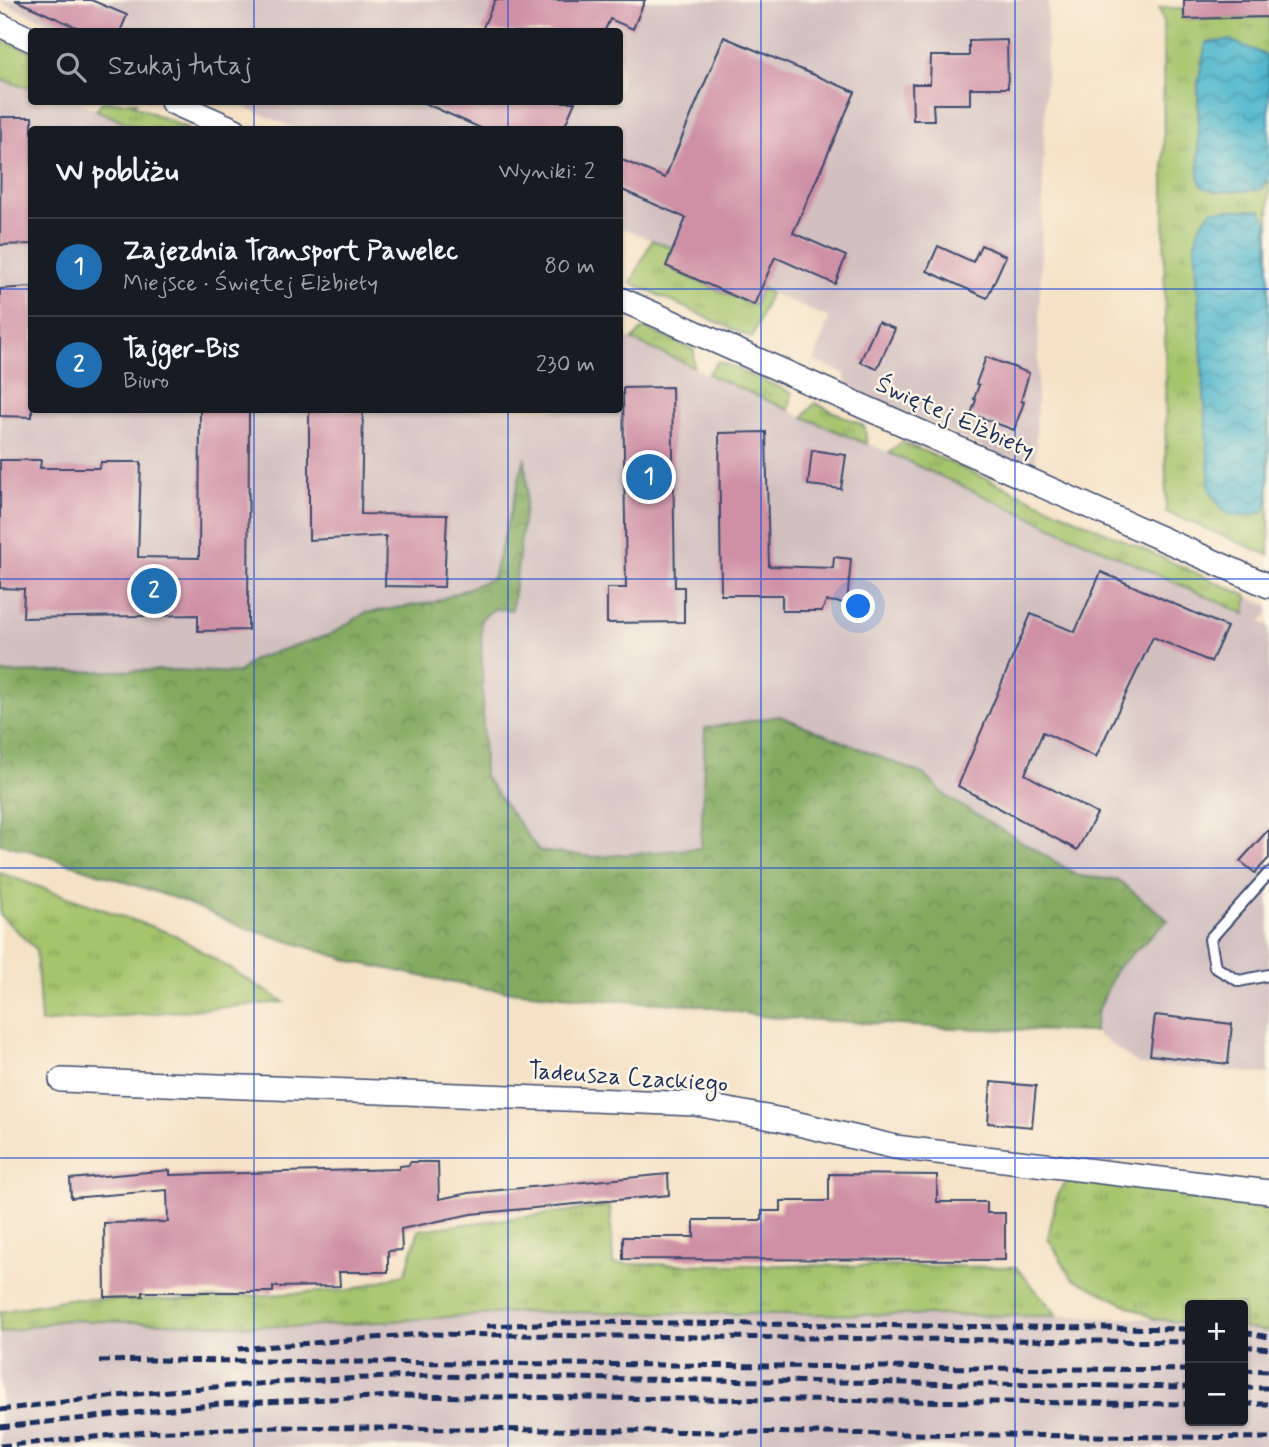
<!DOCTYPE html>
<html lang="pl">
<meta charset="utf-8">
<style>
body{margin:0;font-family:Mynerve,sans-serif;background:#242831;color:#f1f3f6}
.controls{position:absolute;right:21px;bottom:21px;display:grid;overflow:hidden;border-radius:7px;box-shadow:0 2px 5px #0004}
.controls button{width:63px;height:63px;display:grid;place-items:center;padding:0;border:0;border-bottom:2px solid #363941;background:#171b24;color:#f1f3f6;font:35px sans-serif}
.you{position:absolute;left:859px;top:607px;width:24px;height:24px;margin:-18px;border:5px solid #fff;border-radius:50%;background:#1a73e8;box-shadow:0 0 0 10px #1a73e833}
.badge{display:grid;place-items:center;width:46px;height:46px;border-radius:50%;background:#1f6fb2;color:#fff;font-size:23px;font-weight:700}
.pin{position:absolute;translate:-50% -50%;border:4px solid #fff;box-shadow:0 2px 7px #0006}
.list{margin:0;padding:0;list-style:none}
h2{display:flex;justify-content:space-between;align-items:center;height:91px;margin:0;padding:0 28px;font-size:30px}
h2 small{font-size:23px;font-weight:400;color:#9ea1a6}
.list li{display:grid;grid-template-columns:46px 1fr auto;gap:21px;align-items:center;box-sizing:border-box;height:98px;padding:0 28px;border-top:2px solid #363941}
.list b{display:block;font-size:26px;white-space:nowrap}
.list p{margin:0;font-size:23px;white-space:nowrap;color:#9ea1a6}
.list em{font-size:23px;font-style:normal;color:#9ea1a6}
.icon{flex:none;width:38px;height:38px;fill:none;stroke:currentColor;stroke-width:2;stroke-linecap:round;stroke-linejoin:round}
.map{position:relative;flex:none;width:1269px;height:1447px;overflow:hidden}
.search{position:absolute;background:#171b24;box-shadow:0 2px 5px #0004;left:28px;top:28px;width:595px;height:77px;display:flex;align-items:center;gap:18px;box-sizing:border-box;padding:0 24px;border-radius:7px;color:#9ea1a6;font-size:26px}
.panel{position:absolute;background:#171b24;box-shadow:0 2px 5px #0004;left:28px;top:126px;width:595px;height:287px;border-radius:7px}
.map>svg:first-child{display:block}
</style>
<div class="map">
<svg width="1269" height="1447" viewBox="0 0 1269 1447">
<defs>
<pattern id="grass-tufts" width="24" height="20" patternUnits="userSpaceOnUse" patternTransform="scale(1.75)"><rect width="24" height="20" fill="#a5c46c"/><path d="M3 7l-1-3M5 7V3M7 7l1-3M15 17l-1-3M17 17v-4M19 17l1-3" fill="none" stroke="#86a05c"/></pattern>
<pattern id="forest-crowns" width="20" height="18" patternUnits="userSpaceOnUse" patternTransform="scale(1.75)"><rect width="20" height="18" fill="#84aa60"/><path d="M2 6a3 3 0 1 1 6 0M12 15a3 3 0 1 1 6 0" fill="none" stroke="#6b8b52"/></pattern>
<pattern id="water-waves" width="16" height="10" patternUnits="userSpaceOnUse" patternTransform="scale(1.75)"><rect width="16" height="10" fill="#4fb7cd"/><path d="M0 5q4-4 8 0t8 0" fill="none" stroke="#4195aa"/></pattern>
</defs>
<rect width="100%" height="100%" fill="#fcf5e5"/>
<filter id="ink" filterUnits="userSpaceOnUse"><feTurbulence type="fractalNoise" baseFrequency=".0143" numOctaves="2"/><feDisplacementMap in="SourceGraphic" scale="14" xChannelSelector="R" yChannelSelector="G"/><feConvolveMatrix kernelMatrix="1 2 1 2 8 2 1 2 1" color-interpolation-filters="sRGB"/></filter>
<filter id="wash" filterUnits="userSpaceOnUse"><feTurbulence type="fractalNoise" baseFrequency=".00686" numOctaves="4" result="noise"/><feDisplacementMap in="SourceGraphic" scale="28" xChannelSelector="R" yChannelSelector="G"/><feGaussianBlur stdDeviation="1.57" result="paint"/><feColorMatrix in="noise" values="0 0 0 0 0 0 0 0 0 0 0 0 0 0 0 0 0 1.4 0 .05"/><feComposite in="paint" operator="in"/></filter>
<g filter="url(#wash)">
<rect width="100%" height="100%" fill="#f5e2c6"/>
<g fill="#d2bfc0">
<path d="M0,0H1048L1035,471L846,386L845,374L814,361L829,318L762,289L754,306L666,267L673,249L620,227V130L296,129L233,102H620V32L71,31L0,2Z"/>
<path d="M0,80L31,88L32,102H78L142,129L32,130V410H620V335L803,417L901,457L1244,614L1247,596L1269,606V612L1260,622L1269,626V1074L1140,1065L1094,1032L1097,1013L1116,969L1167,920L1118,880L1079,876L947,797L925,775L745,723L705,728L701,848L595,857L539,851L484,776L481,619L494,609H512L527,490L525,460L493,578L435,602L365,613L331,634L254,659L238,673L174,670L0,673Z"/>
<path d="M519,1312L1058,1316L1155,1319L1190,1323V1421H1243V1328L1269,1331V1447H0V1333L63,1320L305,1327Z"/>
</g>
<g fill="url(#grass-tufts)" stroke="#607a65" stroke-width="2">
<path d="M1159,8H1184V19L1269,17V82L1266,55L1207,43L1198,84L1199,178L1202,187L1218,192L1260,190L1269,178V267L1267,222L1195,242L1210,490L1269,499V417V555L1166,512L1163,19Z"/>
<path d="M3,39L31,51V88L0,80V41Z"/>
<path d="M102,102H136L133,105L189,129H142L96,110Z"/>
<path d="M652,240L673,248L666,267L754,306L762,288L770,293L752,338L631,283Z"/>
<path d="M644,328L694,350V367L632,340Z"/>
<path d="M718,361L792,393L789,410L708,374Z"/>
<path d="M815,403L864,426L867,444L803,417Z"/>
<path d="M902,442C1018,491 1132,545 1247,596L1245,614L889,453Z"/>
<path d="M0,873L175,935L284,1002L41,1023L36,949L0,915Z"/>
<path d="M1068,1179L1269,1199V1331L1243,1328V1305H1190V1323L1155,1319L1072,1278L1048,1238L1057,1195Z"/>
<path d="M610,1206L613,1264L1016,1267L1058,1316L519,1312L305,1327L63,1320L0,1333V1312L67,1299L187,1300L350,1290L405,1274L419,1230Z"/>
</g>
<path fill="url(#forest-crowns)" stroke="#506c5f" stroke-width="2" d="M525,457L527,490L512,610L494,609L481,619L484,776L539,851L595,857L701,848L705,728L780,716L925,775L947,797L1079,876L1118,880L1168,920L1116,969L1097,1013L1094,1032L950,1028L767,1017L697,1005L602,1000L478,988L355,962L240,926L180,900L31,851L0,844V673L174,670L238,673L254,659L331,634L365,613L435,602L493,578Z"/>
<g fill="url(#water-waves)" stroke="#357396" stroke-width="2">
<path d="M1229,40L1266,55L1269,82V178L1260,190L1218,192L1202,187L1199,178L1198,84L1206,43Z"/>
<path d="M1212,210H1261L1267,222L1269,267L1268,499L1264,512C1235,520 1223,518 1210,490L1195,242L1200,225Z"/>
</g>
<g id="blocks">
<g fill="#cf90a6">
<path d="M15,0H91L127,15L120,32H87Z"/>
<path d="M495,0H645L633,29L610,19L604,32H481Z"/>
<path d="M1184,0H1269V17L1184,19Z"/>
<path d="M724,37L855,92L793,233L846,256L835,284L775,257L754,305L666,266L686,218L620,189V159L665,178Z"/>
<path d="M1007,40L1008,88H970V104H933L934,120H913L912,84H930L931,56H969V41Z"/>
<path d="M422,102H575L563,130H485Z"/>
<path d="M1,117H32V244L0,245Z"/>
<path d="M981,245L1006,256L987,298L927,271L938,246L973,262Z"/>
<path d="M32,287V417L0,416V289Z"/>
<path d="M878,322L895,329L877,369L860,362Z"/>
<path d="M986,357L1029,373L1021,401L1024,402L1014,430L971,414L976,400L974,399L979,385L976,384Z"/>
<path d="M672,387L675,587H684V622L607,623V588H626L623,388Z"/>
<path d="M200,410H249L248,630L198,631V615L23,618L24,589L0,588V460H41L40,468H100L101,462H141L138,557L199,558Z"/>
<path d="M309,410H363L361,514L447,515L444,587L385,586L386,536L309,540Z"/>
<path d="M766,432L769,566L833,568L834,557L851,559L847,603L826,601L822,611H782V595H721L719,433Z"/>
<path d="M812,450L846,455L841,489L808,485Z"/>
<path d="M1101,572L1227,627L1211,662L1153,637L1096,757L1043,732L1025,774L1097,814L1077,850L958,786L1031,614L1075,632Z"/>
<path d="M1269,829V858L1255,873L1240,861Z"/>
<path d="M1155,1015L1232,1024L1228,1064L1150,1055Z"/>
<path d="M991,1082L1036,1086L1032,1127L988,1123Z"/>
<path d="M410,1162H438L439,1199L469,1193L668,1174L669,1195L471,1214L401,1229L402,1250L388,1251V1272H339L340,1286L273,1287V1292H143V1296L105,1297L104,1223L168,1222L167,1190L71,1198L70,1179L170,1170V1175L399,1169L400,1166L409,1165Z"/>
<path d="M829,1174L937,1175V1202H987V1213H1005V1260L623,1259V1237H694V1220H762V1211H781V1201H829Z"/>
</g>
</g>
</g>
<g filter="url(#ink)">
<use href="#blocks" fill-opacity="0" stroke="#3c4a6e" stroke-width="2"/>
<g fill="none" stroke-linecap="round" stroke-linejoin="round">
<defs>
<path id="lane" d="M1269,873L1210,939L1215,967L1239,981L1269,975"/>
<g id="street">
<path d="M0,25L32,40"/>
<path d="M172,102L235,130"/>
<path d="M620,299L1269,586"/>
<path d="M61,1080L696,1104L782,1120L895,1147L1269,1192"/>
</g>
</defs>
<use href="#lane" stroke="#3c4a6e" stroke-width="14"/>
<use href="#street" stroke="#3c4a6e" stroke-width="26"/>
<use href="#lane" stroke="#fff" stroke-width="10"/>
<use href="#street" stroke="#fff" stroke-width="23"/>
<g stroke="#1b2f5e" stroke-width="5" stroke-dasharray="10 5" stroke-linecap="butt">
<path d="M487,1326L588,1322L1190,1329"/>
<path d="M1243,1332L1269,1337"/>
<path d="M1243,1346L1269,1349"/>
<path d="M238,1349L421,1334L1190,1342"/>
<path d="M99,1361L148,1360L1190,1370"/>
<path d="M1243,1370L1269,1371"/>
<path d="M1243,1388H1269"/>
<path d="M1243,1404H1269"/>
<path d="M0,1410C141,1391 282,1380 424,1376L1190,1387"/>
<path d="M0,1427L220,1404L395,1396L1190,1404"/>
<path d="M0,1446L146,1432L276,1427L1269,1438"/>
</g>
</g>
</g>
<path fill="none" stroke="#1d4ed8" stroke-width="2" stroke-opacity="0.55" d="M254,0V32M508,0V32M761,0V1447M1015,0V1447M254,102V130M508,102V130M0,289H32M620,289H1269M254,410V1447M508,410V1447M0,579H1269M0,868H1269M0,1158H1269"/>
<g text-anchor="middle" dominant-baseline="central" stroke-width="5" stroke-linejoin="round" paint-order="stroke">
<g font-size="24" fill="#1b2f5e" stroke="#fcf5e5">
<text transform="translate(955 418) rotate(24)">Świętej Elżbiety</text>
<text transform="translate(628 1078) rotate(4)">Tadeusza Czackiego</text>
</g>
</g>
</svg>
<div class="controls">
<button>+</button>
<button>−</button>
</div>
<div class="you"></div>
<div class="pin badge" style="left:649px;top:477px">1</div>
<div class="pin badge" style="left:154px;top:591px">2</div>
<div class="search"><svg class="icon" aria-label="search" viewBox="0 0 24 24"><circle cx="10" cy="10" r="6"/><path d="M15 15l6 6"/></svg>Szukaj tutaj</div>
<section class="panel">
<h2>W pobliżu<small>Wyniki: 2</small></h2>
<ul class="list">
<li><span class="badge">1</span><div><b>Zajezdnia Transport Pawelec</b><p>Miejsce · Świętej Elżbiety</p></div><em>80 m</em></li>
<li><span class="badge">2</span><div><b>Tajger-Bis</b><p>Biuro</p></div><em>230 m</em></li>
</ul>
</section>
</div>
